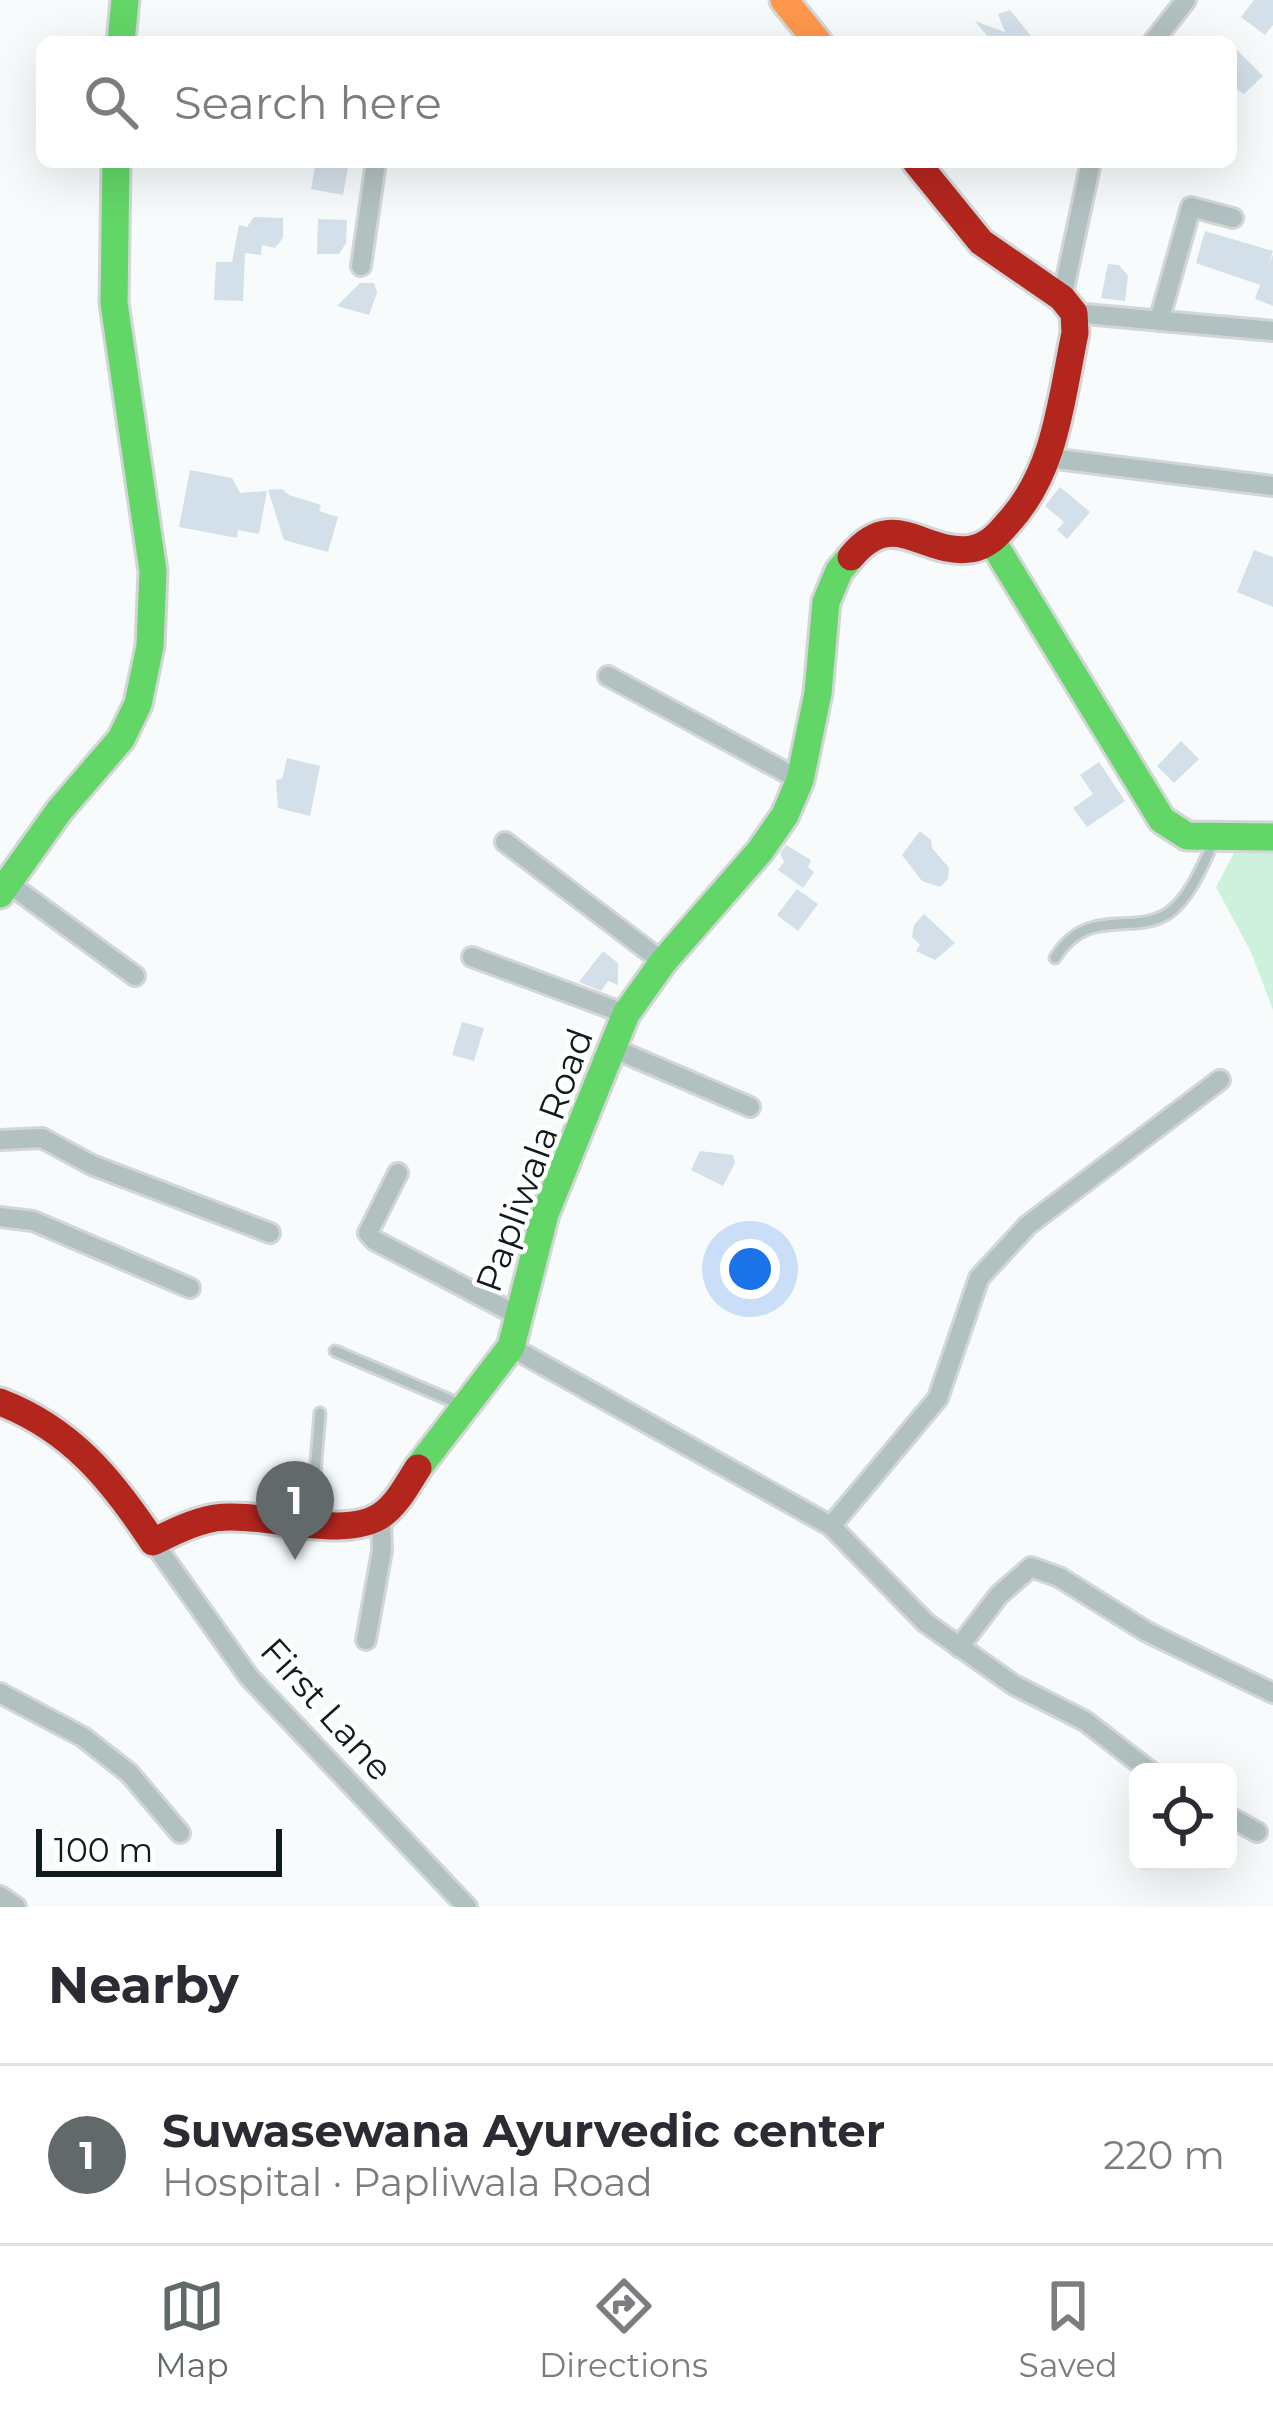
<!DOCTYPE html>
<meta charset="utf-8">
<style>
body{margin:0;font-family:Montserrat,sans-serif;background:#f2f2f3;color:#2b2b33}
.controls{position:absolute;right:36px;bottom:36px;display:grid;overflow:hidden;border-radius:18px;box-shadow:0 12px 48px #0002}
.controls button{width:108px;height:108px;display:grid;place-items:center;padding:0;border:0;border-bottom:3px solid #e1e1e2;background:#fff;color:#2b2b33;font:60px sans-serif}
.scale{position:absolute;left:36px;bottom:30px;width:246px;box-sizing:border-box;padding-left:12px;border:6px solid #101b1d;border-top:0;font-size:33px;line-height:42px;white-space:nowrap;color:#101b1d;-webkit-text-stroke:9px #fff;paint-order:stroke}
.you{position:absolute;left:750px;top:1269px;width:42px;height:42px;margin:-30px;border:9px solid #fff;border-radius:50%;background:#1a73e8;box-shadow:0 0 0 18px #1a73e833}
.badge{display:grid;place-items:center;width:78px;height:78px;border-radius:50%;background:#61696b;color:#fff;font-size:39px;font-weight:700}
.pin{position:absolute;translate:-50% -99px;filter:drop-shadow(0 3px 6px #0008)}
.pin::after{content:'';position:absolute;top:63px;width:42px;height:36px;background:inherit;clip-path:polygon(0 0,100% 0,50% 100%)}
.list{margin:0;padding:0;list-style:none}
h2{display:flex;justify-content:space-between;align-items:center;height:156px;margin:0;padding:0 48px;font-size:51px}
h2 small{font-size:39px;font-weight:400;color:#7c7c81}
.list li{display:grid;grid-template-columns:78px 1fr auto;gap:36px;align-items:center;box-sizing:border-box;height:180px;padding:0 48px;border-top:3px solid #e1e1e2}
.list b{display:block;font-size:45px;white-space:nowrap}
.list p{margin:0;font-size:39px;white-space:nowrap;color:#7c7c81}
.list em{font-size:39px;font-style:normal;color:#7c7c81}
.icon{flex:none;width:66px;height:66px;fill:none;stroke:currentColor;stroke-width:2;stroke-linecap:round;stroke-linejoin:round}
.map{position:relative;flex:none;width:1273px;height:1907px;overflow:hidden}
.search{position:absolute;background:#fff;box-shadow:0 12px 48px #0002;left:36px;right:36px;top:36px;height:132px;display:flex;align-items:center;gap:30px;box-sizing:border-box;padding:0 42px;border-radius:18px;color:#7c7c81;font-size:45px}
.sheet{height:336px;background:#fff}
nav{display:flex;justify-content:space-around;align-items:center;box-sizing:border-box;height:168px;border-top:3px solid #e1e1e2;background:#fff;font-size:33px;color:#7c7c81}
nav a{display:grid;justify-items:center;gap:6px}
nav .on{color:#61696b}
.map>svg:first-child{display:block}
</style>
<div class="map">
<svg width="1273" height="1907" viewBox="0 0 1273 1907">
<rect width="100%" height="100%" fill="#f7fbfc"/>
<path fill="#cef1de" d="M1243,836L1273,837V1010L1251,952L1216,887Z"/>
<g fill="#d3e0e9">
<path d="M1254,0H1273V25L1265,35L1241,17Z"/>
<path d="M1010,10L1036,42H992L975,21L1005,32L998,14Z"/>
<path d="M1231,44L1263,76L1244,94L1231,86Z"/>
<path d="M316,162H349L343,195L311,189Z"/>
<path d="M254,217L283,218V238L275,248L262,245L261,255L245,253L243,301L214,300L216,262H232L239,225L247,227Z"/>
<path d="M318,219L347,220L346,243L339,254H317Z"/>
<path d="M1205,231L1273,251L1269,262L1273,255V306L1255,299L1260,285L1196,263Z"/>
<path d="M1108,264L1119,265L1128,276L1125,301L1101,298Z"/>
<path d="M360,283H374L377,293L369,315L337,306Z"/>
<path d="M190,470L232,478L240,493L267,491L259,534L238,530L237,538L179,527Z"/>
<path d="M1060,487L1090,512L1067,539L1057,530L1064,522L1045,506Z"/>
<path d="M282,489L289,495L321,505L319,511L338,517L328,552L284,540L268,490Z"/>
<path d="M1254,550L1273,557V607L1237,592Z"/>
<path d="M1181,741L1199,759L1174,783L1157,766Z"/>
<path d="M287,758L320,766L310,816L278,808L276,780L282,779Z"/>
<path d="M1099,762L1125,801L1087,827L1073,808L1093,794L1080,775Z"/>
<path d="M920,831L931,840L932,848L949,868L948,879L940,887L922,881L902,855Z"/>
<path d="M786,845L811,860L808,867L814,872L803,888L778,870L784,862L780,853Z"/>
<path d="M797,889L818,904L798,931L777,915Z"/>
<path d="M924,914L955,943L935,960L916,951L920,945L912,937L914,925Z"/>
<path d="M603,951L618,963V985L608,981L601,991L579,982Z"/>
<path d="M462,1022L484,1028L474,1061L452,1055Z"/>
<path d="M700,1151L733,1155L735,1163L723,1186L691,1170Z"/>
</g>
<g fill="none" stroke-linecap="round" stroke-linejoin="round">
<defs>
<g id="lane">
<path d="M1055,958C1088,905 1131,936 1167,914C1189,900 1204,863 1214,841"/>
<path d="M335,1351L457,1403"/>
<path d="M311,1521L320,1413"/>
</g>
<g id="street">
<path d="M1153,42L1186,0"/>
<path d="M361,266L376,162"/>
<path d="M1062,298L1091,162"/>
<path d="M1074,313L1273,331"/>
<path d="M1159,321L1191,207L1233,218"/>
<path d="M1049,458L1273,486"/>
<path d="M608,676L800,780"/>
<path d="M505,842L663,962"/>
<path d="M8,883L135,976"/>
<path d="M472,957L626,1014"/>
<path d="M610,1047L750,1107"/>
<path d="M0,1140L42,1138L92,1165L270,1233"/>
<path d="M398,1173L368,1233L374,1240L517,1315"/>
<path d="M0,1217L33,1221L190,1288"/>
<path d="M511,1347L831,1526L926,1623L1014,1685L1085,1721L1151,1772"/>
<path d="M831,1526L938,1398L979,1278L1028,1225L1220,1080"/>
<path d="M153,1542L249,1677L467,1907"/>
<path d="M366,1640L382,1551L381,1516"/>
<path d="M959,1647L999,1595L1031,1567L1059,1577L1147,1632L1273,1693"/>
<path d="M0,1693L83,1737L129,1773L180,1833"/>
<path d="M1228,1816L1257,1832"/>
<path d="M0,1896L16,1907"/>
</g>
<g id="fast">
<path d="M121,42L125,0"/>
<path d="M992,541L1162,820L1187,836L1273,837"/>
<path d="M0,894L59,811L121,739L138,704L150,646L153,571L114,303L116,162"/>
<path d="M418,1468L511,1347L545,1214L626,1014L663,962L760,851L785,815L800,780L818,693L826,602L839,571L851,557"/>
</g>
<path id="slow" d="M784,0L818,42"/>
<g id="jam">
<path d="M851,557C894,505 923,556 971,549C988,546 998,535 1008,523C1056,471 1061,400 1075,333L1074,313L1062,298L981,242L916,162"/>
<path d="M0,1402C71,1429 112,1480 153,1542C173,1532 193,1522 215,1518C261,1511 346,1542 383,1514C398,1503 408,1483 418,1468"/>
</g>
</defs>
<use href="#lane" stroke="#d3d6d7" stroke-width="15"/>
<use href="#street" stroke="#d3d6d7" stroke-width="24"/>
<use href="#fast" stroke="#d3d6d7" stroke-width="33"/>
<use href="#slow" stroke="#d3d6d7" stroke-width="33"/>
<use href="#jam" stroke="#d3d6d7" stroke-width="33"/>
<use href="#lane" stroke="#b1c0c0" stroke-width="9"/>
<use href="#street" stroke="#b1c0c0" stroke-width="18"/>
<use href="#fast" stroke="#63d668" stroke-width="27"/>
<use href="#slow" stroke="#ff974d" stroke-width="27"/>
<use href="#jam" stroke="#b3261e" stroke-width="27"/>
</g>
<g text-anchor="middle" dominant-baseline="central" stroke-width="9" stroke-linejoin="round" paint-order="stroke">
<g font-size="36" fill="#101b1d" stroke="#fff">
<text transform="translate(534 1160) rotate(-70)">Papliwala Road</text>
<text transform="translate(327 1709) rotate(48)">First Lane</text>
</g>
</g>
</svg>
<div class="controls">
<button><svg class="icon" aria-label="locate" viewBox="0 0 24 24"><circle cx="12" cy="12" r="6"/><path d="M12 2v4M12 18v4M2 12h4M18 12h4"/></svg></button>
</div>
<div class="scale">100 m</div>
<div class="you"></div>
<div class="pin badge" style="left:295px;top:1560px">1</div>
<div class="search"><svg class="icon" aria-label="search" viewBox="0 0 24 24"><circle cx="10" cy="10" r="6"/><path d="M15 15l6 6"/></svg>Search here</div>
</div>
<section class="sheet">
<h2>Nearby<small></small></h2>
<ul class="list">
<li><span class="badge">1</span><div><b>Suwasewana Ayurvedic center</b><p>Hospital · Papliwala Road</p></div><em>220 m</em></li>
</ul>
</section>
<nav>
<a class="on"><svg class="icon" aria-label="map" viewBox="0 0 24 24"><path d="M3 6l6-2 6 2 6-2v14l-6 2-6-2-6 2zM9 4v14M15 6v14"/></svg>Map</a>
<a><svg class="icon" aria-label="directions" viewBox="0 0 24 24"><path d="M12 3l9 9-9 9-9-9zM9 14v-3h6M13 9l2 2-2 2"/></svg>Directions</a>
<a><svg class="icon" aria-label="saved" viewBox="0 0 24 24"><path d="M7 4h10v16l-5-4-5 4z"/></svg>Saved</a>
</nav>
